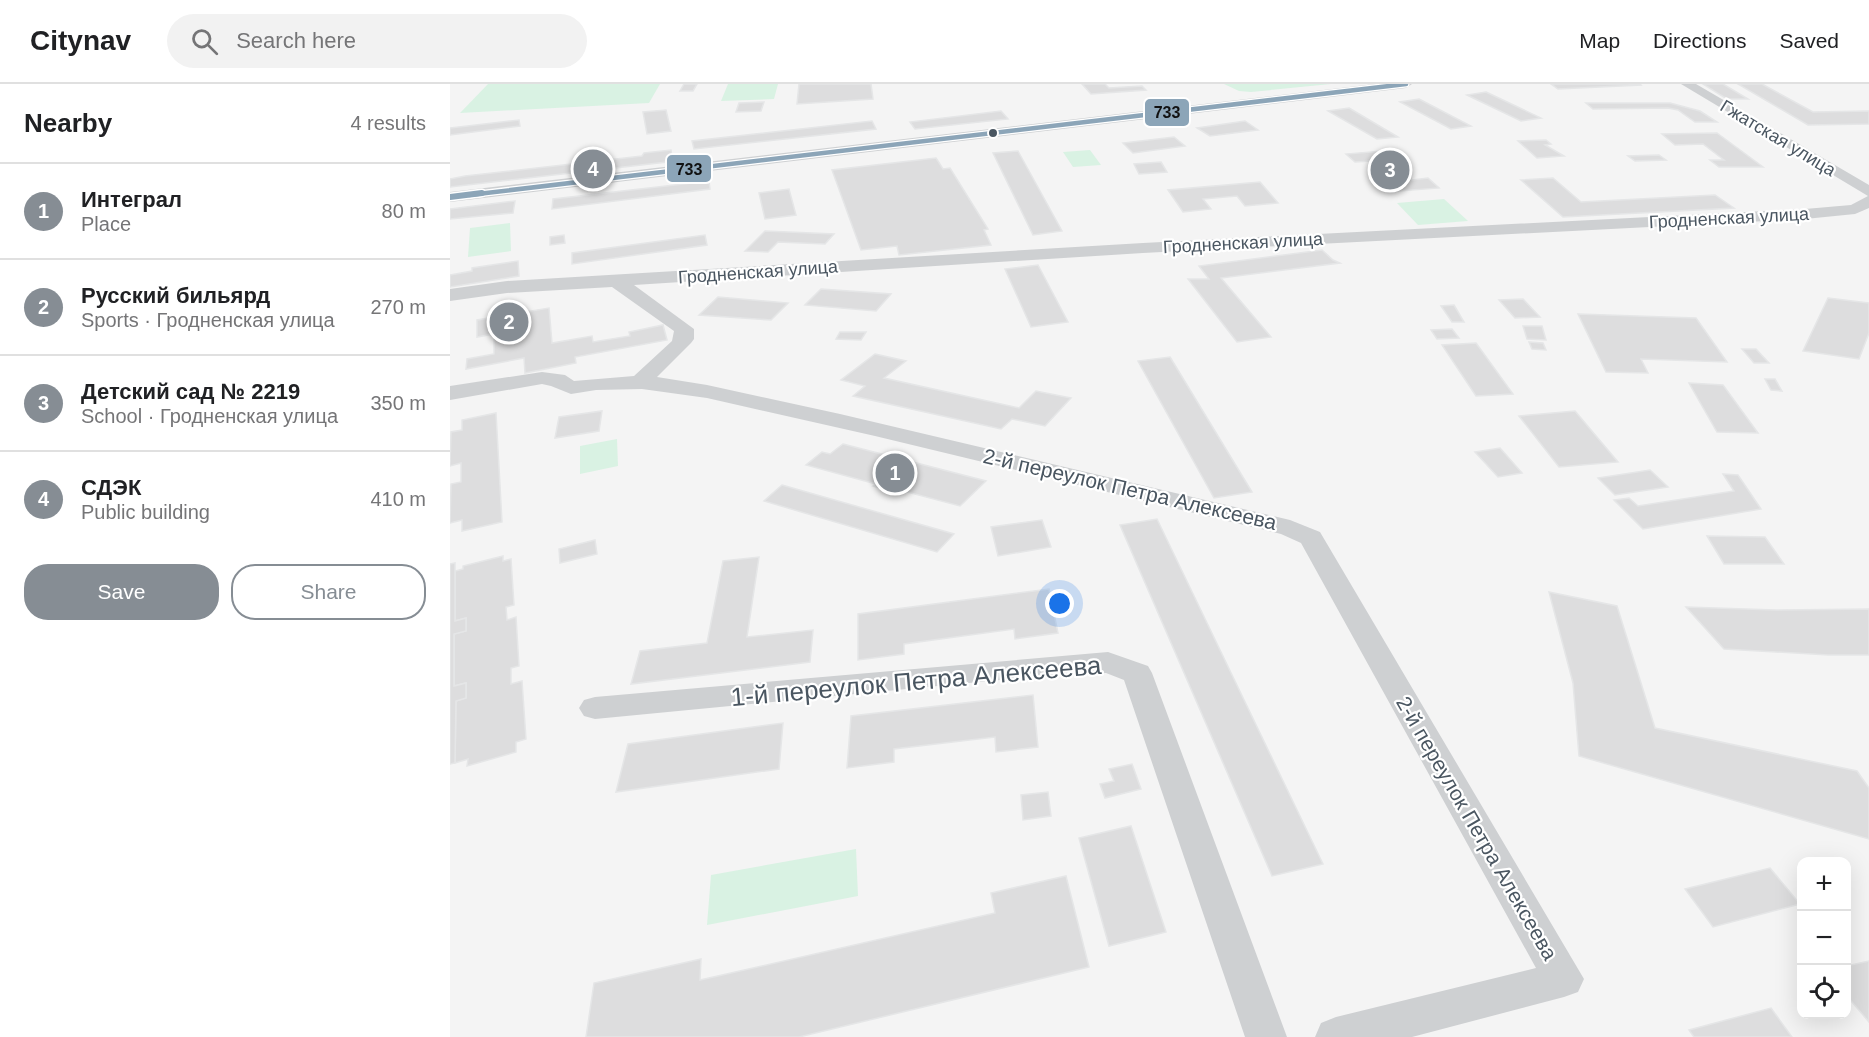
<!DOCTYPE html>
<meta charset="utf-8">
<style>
body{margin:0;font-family:Arial,sans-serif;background:#f2f2f2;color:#202124}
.controls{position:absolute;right:18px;bottom:18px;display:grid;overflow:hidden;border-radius:12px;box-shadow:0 6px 24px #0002}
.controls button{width:54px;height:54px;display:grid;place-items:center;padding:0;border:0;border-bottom:2px solid #e0e0e0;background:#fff;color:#202124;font:30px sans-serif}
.you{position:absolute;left:610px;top:520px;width:21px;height:21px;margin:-15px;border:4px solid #fff;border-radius:50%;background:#1a73e8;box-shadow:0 0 0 9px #1a73e833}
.badge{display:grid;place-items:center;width:39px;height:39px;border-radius:50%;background:#868d94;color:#fff;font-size:20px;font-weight:700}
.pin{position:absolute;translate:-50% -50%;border:3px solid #fff;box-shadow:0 2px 6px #0006}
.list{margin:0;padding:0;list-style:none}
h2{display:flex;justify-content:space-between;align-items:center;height:78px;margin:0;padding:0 24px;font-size:26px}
h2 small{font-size:20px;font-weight:400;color:#757577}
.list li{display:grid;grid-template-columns:39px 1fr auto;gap:18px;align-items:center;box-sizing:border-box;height:96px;padding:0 24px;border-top:2px solid #e0e0e0}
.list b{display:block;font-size:22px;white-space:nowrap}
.list p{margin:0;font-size:20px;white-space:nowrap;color:#757577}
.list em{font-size:20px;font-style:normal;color:#757577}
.actions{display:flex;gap:12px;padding:18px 24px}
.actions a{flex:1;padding:14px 0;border:2px solid #868d94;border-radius:24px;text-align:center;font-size:21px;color:#868d94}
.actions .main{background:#868d94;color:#fff}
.icon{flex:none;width:33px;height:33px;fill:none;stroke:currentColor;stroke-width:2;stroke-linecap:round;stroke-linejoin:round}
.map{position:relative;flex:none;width:1419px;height:953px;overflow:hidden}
header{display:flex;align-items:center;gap:36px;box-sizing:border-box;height:84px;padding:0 30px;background:#fff;border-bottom:2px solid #e0e0e0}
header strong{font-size:28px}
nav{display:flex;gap:33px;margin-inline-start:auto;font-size:21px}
.search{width:420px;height:54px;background:#f2f2f2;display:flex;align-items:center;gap:15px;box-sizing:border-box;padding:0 21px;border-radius:33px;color:#757577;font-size:22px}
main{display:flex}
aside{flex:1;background:#fff}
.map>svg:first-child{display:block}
</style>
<header>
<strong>Citynav</strong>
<div class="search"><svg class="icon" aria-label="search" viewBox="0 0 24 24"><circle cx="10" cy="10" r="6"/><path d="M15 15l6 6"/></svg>Search here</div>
<nav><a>Map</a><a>Directions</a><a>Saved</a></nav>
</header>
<main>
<aside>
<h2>Nearby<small>4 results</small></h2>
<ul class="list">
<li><span class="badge">1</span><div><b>Интеграл</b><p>Place</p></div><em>80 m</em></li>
<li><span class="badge">2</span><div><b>Русский бильярд</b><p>Sports · Гродненская улица</p></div><em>270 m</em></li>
<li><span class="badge">3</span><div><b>Детский сад № 2219</b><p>School · Гродненская улица</p></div><em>350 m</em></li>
<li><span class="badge">4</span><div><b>СДЭК</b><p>Public building</p></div><em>410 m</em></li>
</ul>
<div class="actions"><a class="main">Save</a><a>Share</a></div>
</aside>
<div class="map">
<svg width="1419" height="953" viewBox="0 0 1419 953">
<rect width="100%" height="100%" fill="#f4f4f4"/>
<g fill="#d9f2e3">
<path d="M38,0H210L199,19L10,29Z"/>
<path d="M278,0H328L324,15L271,17Z"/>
<path d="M774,0H881L801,8L789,7Z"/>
<path d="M640,66L651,81L623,83L613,68Z"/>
<path d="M994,115L1018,137L968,141L947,119Z"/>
<path d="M60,139L61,167L18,173L20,144Z"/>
<path d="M167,355L168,382L130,390V362Z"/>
<path d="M406,765L408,812L257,841L261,791Z"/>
</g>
<g fill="#ddddde" stroke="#e5e6e7" stroke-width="1.5">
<path d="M234,0H247L243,7H230Z"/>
<path d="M349,0H421L423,15L347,20Z"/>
<path d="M632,0H655L659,4L692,2L696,6L641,10Z"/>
<path d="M1101,0H1190L1191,1L1108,5Z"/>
<path d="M1253,0H1273L1298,15H1277Z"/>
<path d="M1288,0H1312L1363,28L1419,27V40L1358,41Z"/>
<path d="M1036,8L1091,34L1071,37L1017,11Z"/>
<path d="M969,15L1021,42L1001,45L950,18Z"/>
<path d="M314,18L311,27L286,28L289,19Z"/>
<path d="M1136,19H1220L1250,27L1267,38H1245L1228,26L1218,24L1143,25Z"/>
<path d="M899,24L948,53L927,55L878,27Z"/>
<path d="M216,26L221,47L197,50L193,28Z"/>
<path d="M551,27L558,35L465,45L460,38Z"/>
<path d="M69,36L70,42L0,51V44Z"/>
<path d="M422,37L426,45L244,65L242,57Z"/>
<path d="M795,37L808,46L760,52L747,44Z"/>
<path d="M1267,49L1313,83H1269L1260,76H1274L1253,60L1225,61L1212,50Z"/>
<path d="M724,53L735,62L683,69L673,59Z"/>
<path d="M1096,56L1101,60L1095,61L1114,72L1087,74L1068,57Z"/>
<path d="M221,66L222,74H217V78L0,103V95L15,92L192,72L194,69Z"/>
<path d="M945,66L955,74L939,76L942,78L954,83L960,88H955L962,96L978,94L989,104L936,108L925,98L943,97L932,89L927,90L921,84H926L922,80H925L922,77L905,78L896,70Z"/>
<path d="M568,67L612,147L583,151L543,69Z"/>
<path d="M1209,71L1216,76L1185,77L1178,72Z"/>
<path d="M486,74L493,85L500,84L538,145L534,146L541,161L449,171L447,162L411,166L382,86Z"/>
<path d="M711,78L717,88L689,90L684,80Z"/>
<path d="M1103,94L1131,118L1265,111L1284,124L1113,133L1071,96Z"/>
<path d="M259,97L260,105L102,125L103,115Z"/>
<path d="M810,98L828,119L795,122L787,112L753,115L761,125L733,128L718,106Z"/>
<path d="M339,105L346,131L315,135L309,109Z"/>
<path d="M65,117L63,129L0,135V125Z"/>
<path d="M315,147L384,150L375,160L328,158L318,168L295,167Z"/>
<path d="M114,151L115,159L100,161V153Z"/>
<path d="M255,151L257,161L122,180V169Z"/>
<path d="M872,166L883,176L890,179L771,194L821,253L787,258L738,195H759L749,182Z"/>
<path d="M68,177L69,192L0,203V191L22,187V184Z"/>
<path d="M588,181L618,238L581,243L555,185Z"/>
<path d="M371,205L441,210L426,227L355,221Z"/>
<path d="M268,213L338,219L321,236L249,231Z"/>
<path d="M1378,214L1419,219V249L1409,275L1353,267Z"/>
<path d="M1073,215L1090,233L1065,234L1049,216Z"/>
<path d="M1004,221L1014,238H1002L991,222Z"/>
<path d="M99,224L102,259L142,252L143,258L180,252L179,248L213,241L217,256L125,273L126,279L75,289L74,274L16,285L17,275L44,270V250L27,253V236Z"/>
<path d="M1128,230L1246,234L1277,278L1191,275L1198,289L1156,288Z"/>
<path d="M1073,242H1092L1096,256L1077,255Z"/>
<path d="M1002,245L1009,254L987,255L981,246Z"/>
<path d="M390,248H416L411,256L386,255Z"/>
<path d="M1079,258L1093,259L1096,266L1082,265Z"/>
<path d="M1026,259L1063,310L1026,312L992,261Z"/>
<path d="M1292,265H1306L1319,279H1304Z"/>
<path d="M425,270L456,277L434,294L569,324L586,307L621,314L595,342L562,335L551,345L403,312L415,302L391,296Z"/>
<path d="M720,273L802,408L764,414L688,277Z"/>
<path d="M1315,295H1325L1332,307L1321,306Z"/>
<path d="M1239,299L1273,301L1308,349L1267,348Z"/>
<path d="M152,327L149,347L105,354L109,333Z"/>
<path d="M1125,327L1168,378L1109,383L1069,332Z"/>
<path d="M46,329L52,438L12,447V436L0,439L1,400L11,398V379L0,382L1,348L12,346V336Z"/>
<path d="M393,360L536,397L510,422L446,405L442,408L423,402L426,400L356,381L372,368L380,370Z"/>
<path d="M1050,364L1072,389L1048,393L1025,368Z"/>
<path d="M1200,386L1218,403L1165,411L1148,394Z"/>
<path d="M1273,390L1288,391L1311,425L1193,445L1164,416L1179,414L1188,422L1284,407Z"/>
<path d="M332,401L504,450L487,468L314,417Z"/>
<path d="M707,435L873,780L822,792L670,441Z"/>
<path d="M592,436L601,463L548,472L541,443Z"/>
<path d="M1257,452L1315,453L1334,480H1274Z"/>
<path d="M145,456L147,470L110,479L109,465Z"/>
<path d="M53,472V477L61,475L64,521L56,523L57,536L66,533L69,582L61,584V600L72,597L76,655L66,658V668L17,682L18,675L5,679L6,617L16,614V599L4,602V550L16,547V534L5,537V487L13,485V482Z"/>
<path d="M309,473L297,553L363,546L360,578L181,600L190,567L257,559L273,477Z"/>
<path d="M5,479V537L16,534V547L4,550V602L16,599V614L6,617L5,679L0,680V480Z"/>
<path d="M599,505L608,549L565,555L564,545L454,560V570L408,576V530Z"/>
<path d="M1099,508L1167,522L1205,644L1407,687L1419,704V755L1129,672L1123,599Z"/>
<path d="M1236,523L1326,526L1419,525V571H1379L1274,565Z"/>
<path d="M583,611L588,663L546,668L545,653L444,665V678L397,684L401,632Z"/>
<path d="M333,639L329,685L166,708L178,660Z"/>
<path d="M682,680L691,705L655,714L650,700L664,697L659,685Z"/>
<path d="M598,708L601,732L573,736L571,711Z"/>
<path d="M681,742L716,848L659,862L629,754Z"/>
<path d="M1320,784L1350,820L1263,843L1235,805Z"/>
<path d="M616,792L639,883L349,953H136L144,899L251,875L250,896L545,829L541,809Z"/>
<path d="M1419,877V938L1396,911V882Z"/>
<path d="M1321,924L1342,953H1244L1239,946Z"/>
</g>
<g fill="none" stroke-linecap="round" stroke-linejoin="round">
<g fill="#ced0d2" fill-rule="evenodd">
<path d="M925,0H962L956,4L0,118V108Z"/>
<path d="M1231,0H1246L1419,101V124L1405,130L1355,135L693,169L184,201L244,245V255L241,259L207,293L257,301L390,330L840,436L870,448L1134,895L1128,908L1114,913L962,953H865L871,939L886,933L1086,884L851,459L831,450L425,352L257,314L192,305L146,306L121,310L101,302L92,300L0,316V302L92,288L115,291L124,297L184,292L222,257L224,247L162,203L57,209L0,217V205L57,197L693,159L1355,125L1401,121L1418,112Z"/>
<path d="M658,568L698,582L702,589L837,953H795L674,596L656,589L571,594L145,635L134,632L129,624L134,616L145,613Z"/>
</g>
<defs>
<path id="bus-1-far1" d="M19,111L956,0"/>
<path id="bus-1" d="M0,113L32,109"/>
</defs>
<use href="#bus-1-far1" stroke="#fff" stroke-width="7"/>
<use href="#bus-1" stroke="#fff" stroke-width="9"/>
<use href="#bus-1-far1" stroke="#8ca5b8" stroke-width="4.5"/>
<use href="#bus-1" stroke="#8ca5b8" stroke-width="6"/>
</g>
<circle fill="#4a5661" stroke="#fff" stroke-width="2" cx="543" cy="49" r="5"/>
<g text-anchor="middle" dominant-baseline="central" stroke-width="4.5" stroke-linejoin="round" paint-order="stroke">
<g font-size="18" fill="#4a5661" stroke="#fff">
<text transform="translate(1328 54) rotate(31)">Гжатская улица</text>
<text transform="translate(1279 134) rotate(-3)">Гродненская улица</text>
<text transform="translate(793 159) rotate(-3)">Гродненская улица</text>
<text transform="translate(308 188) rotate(-4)">Гродненская улица</text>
</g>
<g font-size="21" fill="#4a5661" stroke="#fff">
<text transform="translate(680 405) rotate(13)">2-й переулок Петра Алексеева</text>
<text transform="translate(1027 744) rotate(60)">2-й переулок Петра Алексеева</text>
</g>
<g font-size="26" fill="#4a5661" stroke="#fff">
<text transform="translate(466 597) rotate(-5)">1-й переулок Петра Алексеева</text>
</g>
</g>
<g stroke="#fff" stroke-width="2">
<rect x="694" y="14" width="46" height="29" rx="6" fill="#8ca5b8"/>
<rect x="216" y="70" width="46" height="29" rx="6" fill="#8ca5b8"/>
</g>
<g font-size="16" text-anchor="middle" font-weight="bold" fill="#111">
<text x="717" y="34">733</text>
<text x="239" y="91">733</text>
</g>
</svg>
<div class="controls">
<button>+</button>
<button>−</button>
<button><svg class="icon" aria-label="locate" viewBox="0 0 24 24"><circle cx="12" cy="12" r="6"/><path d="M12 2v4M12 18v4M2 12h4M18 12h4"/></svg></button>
</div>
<div class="you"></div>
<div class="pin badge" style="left:445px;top:389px">1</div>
<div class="pin badge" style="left:59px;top:238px">2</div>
<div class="pin badge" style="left:940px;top:86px">3</div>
<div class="pin badge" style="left:143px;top:85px">4</div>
</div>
</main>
